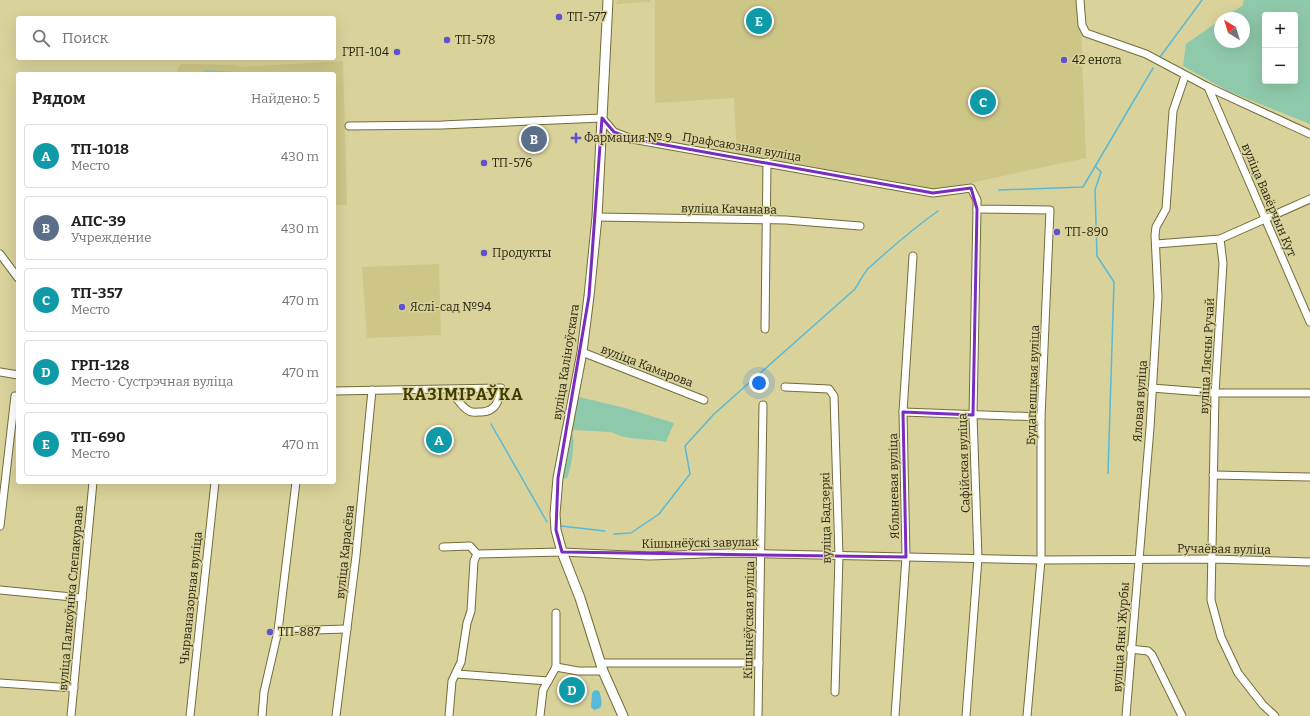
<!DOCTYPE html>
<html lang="ru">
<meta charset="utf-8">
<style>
body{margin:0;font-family:Bitter,serif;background:#f2f2f2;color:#202124}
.controls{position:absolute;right:12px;top:12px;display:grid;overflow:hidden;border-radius:4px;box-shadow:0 4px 16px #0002}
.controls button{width:36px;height:36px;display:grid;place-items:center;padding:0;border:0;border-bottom:1px solid #e0e0e0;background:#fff;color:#202124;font:20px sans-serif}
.compass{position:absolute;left:1214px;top:12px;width:36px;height:36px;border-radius:50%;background:#fff;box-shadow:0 4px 16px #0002;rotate:322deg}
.you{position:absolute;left:759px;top:383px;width:14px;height:14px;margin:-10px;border:3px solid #fff;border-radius:50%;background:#1a73e8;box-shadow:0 0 0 6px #1a73e833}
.badge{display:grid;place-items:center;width:26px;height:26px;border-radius:50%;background:#5e53cc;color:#fff;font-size:13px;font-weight:700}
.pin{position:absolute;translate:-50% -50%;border:2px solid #fff;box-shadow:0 1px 4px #0006}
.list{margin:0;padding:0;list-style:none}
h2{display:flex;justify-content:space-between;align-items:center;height:52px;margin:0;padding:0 16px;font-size:17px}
h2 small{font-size:13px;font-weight:400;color:#757577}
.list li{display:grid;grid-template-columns:26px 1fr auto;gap:12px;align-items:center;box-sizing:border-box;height:64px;margin:0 8px 8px;padding:0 8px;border:1px solid #e0e0e0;border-radius:4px}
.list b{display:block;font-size:15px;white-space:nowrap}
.list p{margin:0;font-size:13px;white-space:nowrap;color:#757577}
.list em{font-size:13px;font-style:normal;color:#757577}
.icon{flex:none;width:22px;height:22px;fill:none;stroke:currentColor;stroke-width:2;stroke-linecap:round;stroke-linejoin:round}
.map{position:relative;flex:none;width:1310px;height:716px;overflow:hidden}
.search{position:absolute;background:#fff;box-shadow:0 4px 16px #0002;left:16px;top:16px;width:320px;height:44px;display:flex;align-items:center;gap:10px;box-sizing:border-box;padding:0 14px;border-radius:4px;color:#757577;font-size:15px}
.panel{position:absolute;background:#fff;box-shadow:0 4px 16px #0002;left:16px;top:72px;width:320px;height:412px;border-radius:4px}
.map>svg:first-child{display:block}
</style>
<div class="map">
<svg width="1310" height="716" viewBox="0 0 1310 716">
<rect width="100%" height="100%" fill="#d9d29b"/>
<g fill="#cec687">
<path d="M617,0H650V2L616,4Z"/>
<path d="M655,0H1080L1086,158L928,192L737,156L734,98L655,103Z"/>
<path d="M343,61L347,205H334V74H177V69L181,64L234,65L241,67Z"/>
<path d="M439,264L441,335L367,338L362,267Z"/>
</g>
<g fill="#8fc9ac" fill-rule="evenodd">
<path d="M1244,0H1310V124L1228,91L1183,66L1186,44L1220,20V42H1244V18H1223L1242,6ZM1265,15H1295V81H1265Z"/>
<path d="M205,70L235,72L236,74H200Z"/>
<path d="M575,396L625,408L674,423L666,442C652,439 635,440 621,436C617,435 614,432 609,432L574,430L572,433C576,441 571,470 567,478L562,479Z"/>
</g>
<path fill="#59b9d8" d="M595,690L599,691C601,696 603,704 600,708L594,710L591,707L592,693Z"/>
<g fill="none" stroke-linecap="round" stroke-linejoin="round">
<g stroke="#59b9d8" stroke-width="1.5">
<path d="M1160,57L1202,0"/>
<path d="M1095,166L1101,172L1095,190L1097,256L1114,282L1108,473"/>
<path d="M999,190L1083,187L1153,68"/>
<path d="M491,424L547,522"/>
<path d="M561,526L605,531"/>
<path d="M614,534L631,533L659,514L690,474L685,446L714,414L855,289C860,282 864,271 871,266C892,247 914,228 938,211"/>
</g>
<defs>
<g id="minor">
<path d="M1080,0L1082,25L1086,33L1146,54L1208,87L1310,134"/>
<path d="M1208,87L1310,322"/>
<path d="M349,126L442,125L602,118L614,132L632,139L933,193L971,188L977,200V209L1050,210L1041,417V560L1027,716"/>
<path d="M597,217L786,220L860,226"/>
<path d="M1220,239L1223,263L1215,393L1211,600L1221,637L1238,673L1263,705L1275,716"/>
<path d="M1156,244L1220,239L1310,199"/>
<path d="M0,254L18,278"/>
<path d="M765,329L767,162"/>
<path d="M582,352L704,400"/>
<path d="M0,372L18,375"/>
<path d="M785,387L829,389L834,396L839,556L835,692"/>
<path d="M1152,388L1215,393H1310"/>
<path d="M334,391L501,388C499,401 496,411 482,412C478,412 472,413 469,411C461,407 455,396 450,389"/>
<path d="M903,412L1041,417"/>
<path d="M1213,475L1310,477"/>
<path d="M0,526L15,396"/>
<path d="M443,547L470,546L477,554L562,552L650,556L730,553L1041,560L1212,559L1310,562"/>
<path d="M0,590L82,598"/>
<path d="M278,631L347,629"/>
<path d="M1130,649L1148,651L1152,655L1182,716"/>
<path d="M602,663H759"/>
<path d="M556,667L578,671H603"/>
<path d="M457,674L548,681"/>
<path d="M0,683L74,688"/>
<path d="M71,716L93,482"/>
<path d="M190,716L215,482"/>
<path d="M262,716L264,692L278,631L296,482"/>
<path d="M336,716L356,556L372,390"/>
<path d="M449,716L452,681L461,662L467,623L471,611L474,561L477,554"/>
<path d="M540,716L543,690L556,667V613"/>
<path d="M758,716L763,405"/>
<path d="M895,716L906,557L903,412L913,256"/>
<path d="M966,716L978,558L973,415L977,209"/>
<path d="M1126,716L1150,428L1158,297L1155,235L1156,227L1166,209L1173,111L1185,76"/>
</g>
<path id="major" d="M608,0L597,217L589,296L582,352L558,478L555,514L556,530L562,552L580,598L603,671L623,716"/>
</defs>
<use href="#minor" stroke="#736d39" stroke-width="9"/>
<use href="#major" stroke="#736d39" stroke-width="11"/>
<use href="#minor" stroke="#fff" stroke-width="7"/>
<use href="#major" stroke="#fff" stroke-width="9"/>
</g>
<path fill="none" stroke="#7b2cbf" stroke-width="3" stroke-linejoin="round" d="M602,118L614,132L632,139L933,193L971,188L977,209L973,415L903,412L906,557L562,552L556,530L558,478L589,296Z"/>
<g fill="#5e53cc" stroke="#d9d29b" stroke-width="1.5">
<circle cx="559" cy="17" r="4"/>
<circle cx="447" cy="40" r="4"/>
<circle cx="397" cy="52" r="4"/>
<circle cx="1064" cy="60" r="4"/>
<path d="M574 132h4v4h4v4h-4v4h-4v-4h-4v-4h4z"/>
<circle cx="484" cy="163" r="4"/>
<circle cx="1057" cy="232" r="4"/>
<circle cx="484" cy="253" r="4"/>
<circle cx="402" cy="307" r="4"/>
<circle cx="270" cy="632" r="4"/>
</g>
<g text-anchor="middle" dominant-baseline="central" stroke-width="3" stroke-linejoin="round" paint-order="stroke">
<g font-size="12" fill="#292711" stroke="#d9d29b" text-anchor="start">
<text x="567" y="17">ТП-577</text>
<text x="455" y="40">ТП-578</text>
<text x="389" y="52" text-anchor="end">ГРП-104</text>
<text x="1072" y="60">42 енота</text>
<text x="584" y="138">Фармация № 9</text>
<text x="492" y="163">ТП-576</text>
<text x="1065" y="232">ТП-890</text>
<text x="492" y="253">Продукты</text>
<text x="410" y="307">Яслі-сад №94</text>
<text x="278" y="632">ТП-887</text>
</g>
<g font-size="12" fill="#292711" stroke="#d9d29b">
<text transform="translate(742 147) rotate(10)">Прафсаюзная вуліца</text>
<text transform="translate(1269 200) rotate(67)">вуліца Вавёрчын Кут</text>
<text transform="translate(729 209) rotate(1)">вуліца Качанава</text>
<text transform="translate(1207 356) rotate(-87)">вуліца Лясны Ручай</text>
<text transform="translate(566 362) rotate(-81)">вуліца Каліноўскага</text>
<text transform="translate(647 366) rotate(21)">вуліца Камарова</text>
<text transform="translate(1033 385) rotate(-88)">Будапешцкая вуліца</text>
<text transform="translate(1140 401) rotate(-86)">Яловая вуліца</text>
<text transform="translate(964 463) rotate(-92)">Сафійская вуліца</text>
<text transform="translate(894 486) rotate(-91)">Яблыневая вуліца</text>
<text transform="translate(826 518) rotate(-91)">вуліца Бадзеркі</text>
<text transform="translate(700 543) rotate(-1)">Кішынёўскі завулак</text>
<text transform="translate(1224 549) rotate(1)">Ручаёвая вуліца</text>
<text transform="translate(345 552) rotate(-84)">вуліца Карасёва</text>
<text transform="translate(71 598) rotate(-85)">вуліца Палкоўніка Слепакурава</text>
<text transform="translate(191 598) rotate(-84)">Чырваназорная вуліца</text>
<text transform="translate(749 620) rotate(-89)">Кішынёўская вуліца</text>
<text transform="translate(1121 637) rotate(-86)">вуліца Янкі Журбы</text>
</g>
<g font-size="16" font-weight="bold" letter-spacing="1" fill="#423c01" stroke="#d9d29b">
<text x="463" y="394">КАЗІМІРАЎКА</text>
</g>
</g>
</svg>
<div class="controls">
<button>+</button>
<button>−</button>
</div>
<svg class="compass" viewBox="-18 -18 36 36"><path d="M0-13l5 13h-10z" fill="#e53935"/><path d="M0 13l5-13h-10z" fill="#757577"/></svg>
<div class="you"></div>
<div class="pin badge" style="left:439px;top:440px;background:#0f9aa8">A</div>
<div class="pin badge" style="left:534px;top:139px;background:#5c6f8a">B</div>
<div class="pin badge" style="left:983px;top:102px;background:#0f9aa8">C</div>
<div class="pin badge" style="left:572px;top:690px;background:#0f9aa8">D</div>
<div class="pin badge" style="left:759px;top:21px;background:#0f9aa8">E</div>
<div class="search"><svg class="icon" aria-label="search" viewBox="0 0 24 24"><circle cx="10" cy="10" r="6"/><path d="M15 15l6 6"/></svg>Поиск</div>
<section class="panel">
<h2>Рядом<small>Найдено: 5</small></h2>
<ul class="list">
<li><span class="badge" style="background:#0f9aa8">A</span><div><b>ТП-1018</b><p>Место</p></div><em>430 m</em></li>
<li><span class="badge" style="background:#5c6f8a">B</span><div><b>АПС-39</b><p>Учреждение</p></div><em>430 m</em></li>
<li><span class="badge" style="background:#0f9aa8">C</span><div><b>ТП-357</b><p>Место</p></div><em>470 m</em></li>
<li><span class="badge" style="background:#0f9aa8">D</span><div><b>ГРП-128</b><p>Место · Сустрэчная вуліца</p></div><em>470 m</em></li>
<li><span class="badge" style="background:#0f9aa8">E</span><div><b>ТП-690</b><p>Место</p></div><em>470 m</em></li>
</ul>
</section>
</div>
